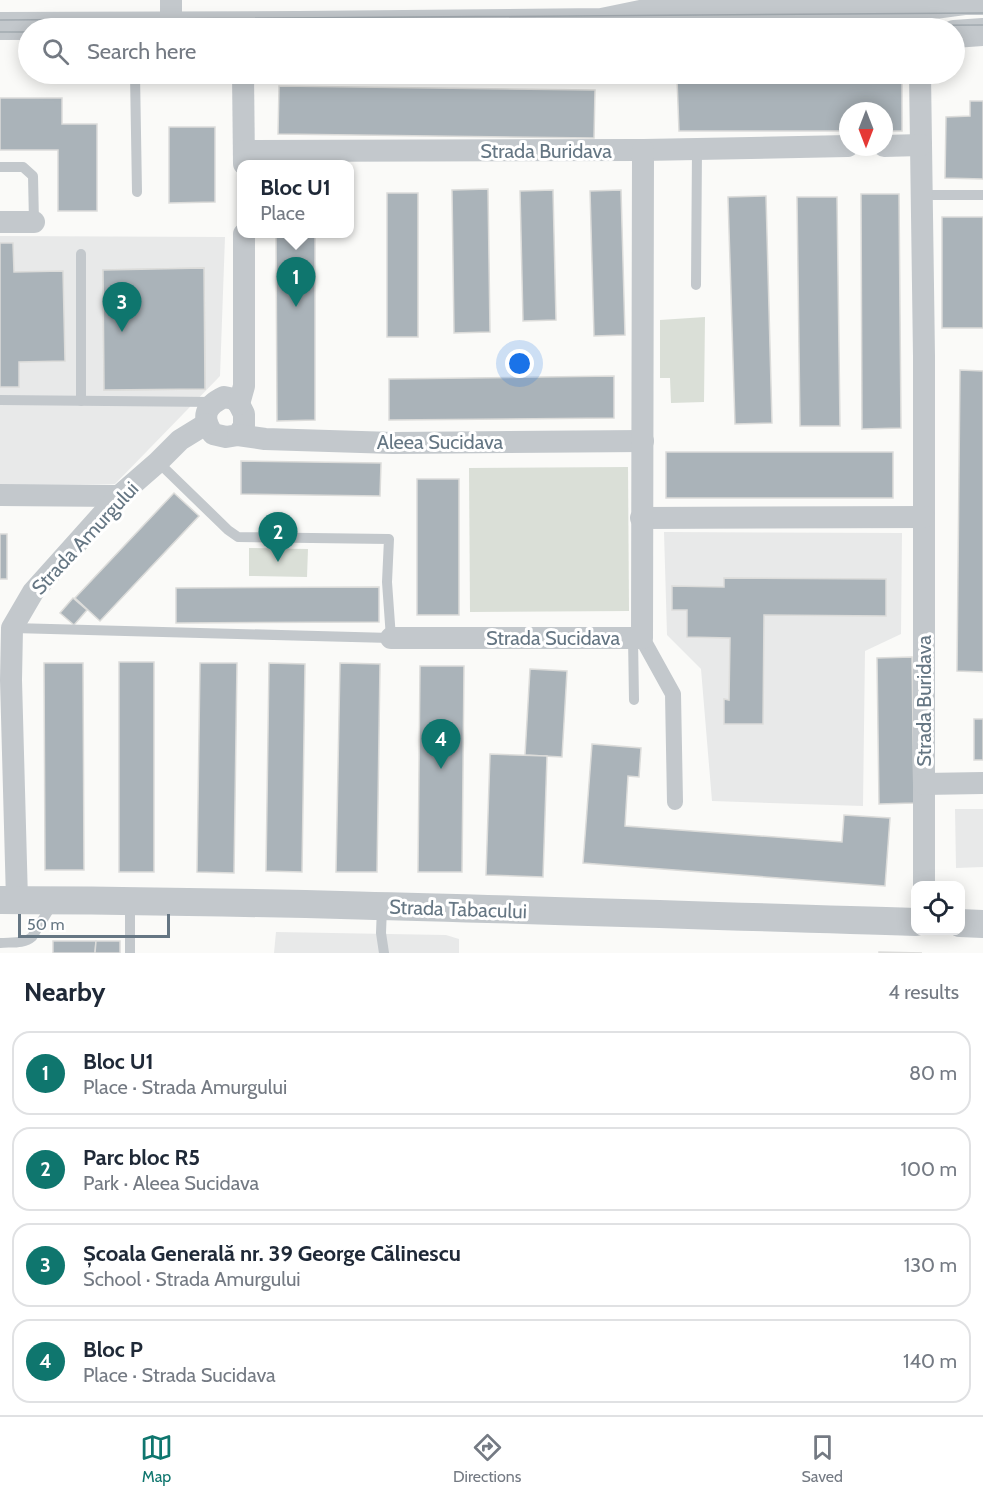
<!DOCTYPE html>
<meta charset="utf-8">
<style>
body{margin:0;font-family:Cabin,sans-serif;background:#f2f2f3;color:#1f2937}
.controls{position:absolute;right:18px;bottom:18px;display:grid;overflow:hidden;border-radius:12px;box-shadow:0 3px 15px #0003}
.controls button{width:54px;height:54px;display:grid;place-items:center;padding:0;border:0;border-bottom:2px solid #e0e1e3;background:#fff;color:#1f2937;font:30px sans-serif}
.compass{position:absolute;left:839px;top:102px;width:54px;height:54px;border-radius:50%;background:#fff;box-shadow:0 3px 15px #0003;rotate:180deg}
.scale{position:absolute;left:18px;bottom:15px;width:152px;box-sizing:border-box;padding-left:6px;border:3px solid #657683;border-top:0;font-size:16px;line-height:21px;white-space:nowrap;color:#657683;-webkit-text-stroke:4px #fff;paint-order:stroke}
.you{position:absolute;left:520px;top:364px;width:21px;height:21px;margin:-15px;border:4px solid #fff;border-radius:50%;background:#1a73e8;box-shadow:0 0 0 9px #1a73e833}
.badge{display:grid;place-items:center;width:39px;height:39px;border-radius:50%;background:#0f766e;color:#fff;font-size:20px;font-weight:700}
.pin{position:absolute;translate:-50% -50px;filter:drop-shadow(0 2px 3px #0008)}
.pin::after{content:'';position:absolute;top:32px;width:21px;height:18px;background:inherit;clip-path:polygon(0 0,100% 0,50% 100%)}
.popup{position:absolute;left:237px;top:160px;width:117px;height:78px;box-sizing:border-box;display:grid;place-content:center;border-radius:12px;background:#fff;filter:drop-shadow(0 2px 4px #0005);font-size:20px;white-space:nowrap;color:#747a83}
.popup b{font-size:22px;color:#1f2937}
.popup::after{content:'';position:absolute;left:50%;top:100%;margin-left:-12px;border:12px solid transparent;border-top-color:#fff}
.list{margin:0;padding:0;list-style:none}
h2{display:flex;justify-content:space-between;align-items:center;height:78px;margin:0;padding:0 24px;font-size:26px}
h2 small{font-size:20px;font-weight:400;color:#747a83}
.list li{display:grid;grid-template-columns:39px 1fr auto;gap:18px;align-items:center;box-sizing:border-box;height:84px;margin:0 12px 12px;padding:0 12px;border:2px solid #e0e1e3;border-radius:18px}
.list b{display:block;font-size:22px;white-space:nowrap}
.list p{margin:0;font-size:20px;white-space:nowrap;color:#747a83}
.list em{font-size:20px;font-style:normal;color:#747a83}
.icon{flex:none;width:33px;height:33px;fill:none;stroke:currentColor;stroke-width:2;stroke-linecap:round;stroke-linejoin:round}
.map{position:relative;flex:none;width:983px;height:953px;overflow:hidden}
.search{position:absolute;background:#fff;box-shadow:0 3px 15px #0003;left:18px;right:18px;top:18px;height:66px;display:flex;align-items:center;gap:15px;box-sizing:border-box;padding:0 21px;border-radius:33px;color:#747a83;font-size:22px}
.sheet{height:462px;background:#fff}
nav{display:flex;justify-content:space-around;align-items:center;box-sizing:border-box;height:84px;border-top:2px solid #e0e1e3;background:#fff;font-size:16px;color:#747a83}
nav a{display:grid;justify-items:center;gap:3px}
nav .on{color:#0f766e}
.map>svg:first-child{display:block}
</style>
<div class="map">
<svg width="983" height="953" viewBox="0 0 983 953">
<rect width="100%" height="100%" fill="#fafaf8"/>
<g fill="#e8e9e9">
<path d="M0,236L225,237L220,376L115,484L0,485Z"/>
<path d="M664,532L902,533L901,634L865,651L863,806L712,801L701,669L667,635Z"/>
<path d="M955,809H983V867L956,868Z"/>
<path d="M276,932L446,935L459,939V953H274Z"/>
</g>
<g fill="#dadfd7">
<path d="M705,317L704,402L671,403L670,378H660V320Z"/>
<path d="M628,467L629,611L470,612L469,468Z"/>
<path d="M249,548L308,549L307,577L249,576Z"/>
</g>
<g fill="#aab3b9" stroke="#dcdcda" stroke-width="1.5" fill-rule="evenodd">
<path d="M677,79H902V131H884V111H848V131H679Z"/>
<path d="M279,86L595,90L594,138L278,134Z"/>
<path d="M0,98H62V124H97V211H58V150H0Z"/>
<path d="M970,101H983V179L945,178L946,117L970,116Z"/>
<path d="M169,127H215V202L169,203Z"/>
<path d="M488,189L490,332L454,333L452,190Z"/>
<path d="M553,190L556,320L523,321L520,191Z"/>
<path d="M621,190L625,335L594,336L590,191Z"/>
<rect x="387" y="193" width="31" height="144"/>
<path d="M861,194H899L901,428L862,429Z"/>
<path d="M766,196L772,423L735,424L728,197Z"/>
<path d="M797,197H837L840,426H800Z"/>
<rect x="942" y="217" width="41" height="111"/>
<path d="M276,234H315V420L277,421Z"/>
<path d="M0,243H13L14,272L63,271L65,361L19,362V387H0Z"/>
<path d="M204,268L205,389L104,390L103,270ZM141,318L171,319V346H141Z"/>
<path d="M204,268L205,389L104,390L103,270Z"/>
<path d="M960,370L983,371V672L957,671Z"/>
<path d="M614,376V418L389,420V379Z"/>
<rect x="666" y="452" width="227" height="46"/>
<path d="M241,461L381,463L380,496L241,494Z"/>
<rect x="417" y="479" width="42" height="136"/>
<path d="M174,493L199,516L100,621L75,598Z"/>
<rect x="0" y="534" width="7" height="45"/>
<path d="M724,578L886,579V616L764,615L763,724H724V699L729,700L730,638L687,637V610H672V586L724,587Z"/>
<path d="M379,587V622L176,623V588Z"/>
<path d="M73,598L87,610L74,625L60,613Z"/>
<path d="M912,657L914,803L879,804L877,658Z"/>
<rect x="119" y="662" width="35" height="210"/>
<path d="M44,663H83L84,870H45Z"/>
<path d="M200,663H237L234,873L197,872Z"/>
<path d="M269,663L305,664L302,872L266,871Z"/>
<path d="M340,663L380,664L377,872H336Z"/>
<path d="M420,666H464L462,872H418Z"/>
<path d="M530,669L567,671L562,757L525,755Z"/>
<rect x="974" y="719" width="9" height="41"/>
<path d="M592,744L641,748L639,777L628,776L625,826L842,842L844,815L890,818L885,886L583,863Z"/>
<path d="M490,754L547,756L543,877L486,875Z"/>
<path d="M53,941H96L95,953H53Z"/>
<path d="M96,941H120V953H95Z"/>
<path d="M879,952L922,953H879Z"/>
</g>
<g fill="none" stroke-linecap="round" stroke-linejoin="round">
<g stroke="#c3c8cc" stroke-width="10">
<path d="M135,74L137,192"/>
<path d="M0,167H23L33,176L34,222"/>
<path d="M922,195H983"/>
<path d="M81,254V401"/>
<path d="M696,285L697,149"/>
<path d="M0,400L214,402"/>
<path d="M13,628L391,638L387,582L389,539L238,537L228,530L158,462"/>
<path d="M633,638L634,700"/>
<path d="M130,901V953"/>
<path d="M382,907L381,933L384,953"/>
<path d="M0,943C11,942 24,944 32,937L53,903"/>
</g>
<path stroke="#c3c8cc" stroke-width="16" d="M642,638L673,694L675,802"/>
<g stroke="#c3c8cc" stroke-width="22">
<path d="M171,0V25"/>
<path d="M919,7V28"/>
<path d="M243,74L244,164"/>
<path d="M920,74L924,356V886"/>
<path d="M884,146L921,145"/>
<path d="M244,151L643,150L848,146"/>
<path d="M0,222H34"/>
<path d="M224,397L234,399L239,404L244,414V426L238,435L226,437L213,434C201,417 205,406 224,397Z"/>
<path d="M239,404L244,386V234"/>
<path d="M238,435L265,439L393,443L643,441"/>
<path d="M0,495L119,496"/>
<path d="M641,518L924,517"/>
<path d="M391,638H642L643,150"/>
<path d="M924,784L983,783"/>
<path d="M17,900L11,680L12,628L33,592L119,496L158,462L180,440L206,424"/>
</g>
<g stroke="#c3c8cc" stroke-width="28">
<path d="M0,26L298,25L602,22L655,11L919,7L964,1H983"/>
<path d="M954,34L983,32"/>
<path d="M0,900C305,901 610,913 916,922"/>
<path d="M960,923L983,924"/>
</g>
<g stroke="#a2aab0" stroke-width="1.5">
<path d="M0,20L983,13"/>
<path d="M456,28L983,25"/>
<path d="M0,32H28"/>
</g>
</g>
<g text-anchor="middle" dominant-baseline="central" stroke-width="6" stroke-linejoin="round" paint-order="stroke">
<g font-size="20" fill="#657683" stroke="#fff">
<text x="546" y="151">Strada Buridava</text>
<text x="440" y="442">Aleea Sucidava</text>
<text transform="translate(85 538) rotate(-47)">Strada Amurgului</text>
<text x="553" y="638">Strada Sucidava</text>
<text transform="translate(924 701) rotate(-90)">Strada Buridava</text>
<text transform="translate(458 909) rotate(2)">Strada Tabacului</text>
</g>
</g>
</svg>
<div class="controls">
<button><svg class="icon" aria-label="locate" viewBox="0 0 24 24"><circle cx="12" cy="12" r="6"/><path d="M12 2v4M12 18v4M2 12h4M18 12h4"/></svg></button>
</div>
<svg class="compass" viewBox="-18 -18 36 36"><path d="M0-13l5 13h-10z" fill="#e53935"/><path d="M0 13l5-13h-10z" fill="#747a83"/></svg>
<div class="scale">50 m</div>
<div class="you"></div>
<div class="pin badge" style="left:296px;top:307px">1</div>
<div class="popup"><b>Bloc U1</b>Place</div>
<div class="pin badge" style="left:278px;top:562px">2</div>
<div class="pin badge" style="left:122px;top:332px">3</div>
<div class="pin badge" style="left:441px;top:769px">4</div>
<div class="search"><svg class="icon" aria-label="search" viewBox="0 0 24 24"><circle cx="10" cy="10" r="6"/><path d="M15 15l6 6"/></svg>Search here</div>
</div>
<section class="sheet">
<h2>Nearby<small>4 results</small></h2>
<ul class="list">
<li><span class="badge">1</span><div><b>Bloc U1</b><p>Place · Strada Amurgului</p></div><em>80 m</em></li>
<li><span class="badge">2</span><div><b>Parc bloc R5</b><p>Park · Aleea Sucidava</p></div><em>100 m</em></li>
<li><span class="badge">3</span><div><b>Școala Generală nr. 39 George Călinescu</b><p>School · Strada Amurgului</p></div><em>130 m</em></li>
<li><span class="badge">4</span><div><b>Bloc P</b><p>Place · Strada Sucidava</p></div><em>140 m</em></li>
</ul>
</section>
<nav>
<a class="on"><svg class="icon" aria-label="map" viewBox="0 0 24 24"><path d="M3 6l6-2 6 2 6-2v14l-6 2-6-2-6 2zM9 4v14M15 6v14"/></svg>Map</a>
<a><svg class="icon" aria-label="directions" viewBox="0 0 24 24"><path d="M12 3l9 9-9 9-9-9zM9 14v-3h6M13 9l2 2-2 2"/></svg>Directions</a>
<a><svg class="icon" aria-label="saved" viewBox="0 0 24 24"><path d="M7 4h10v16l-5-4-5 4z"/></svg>Saved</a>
</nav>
